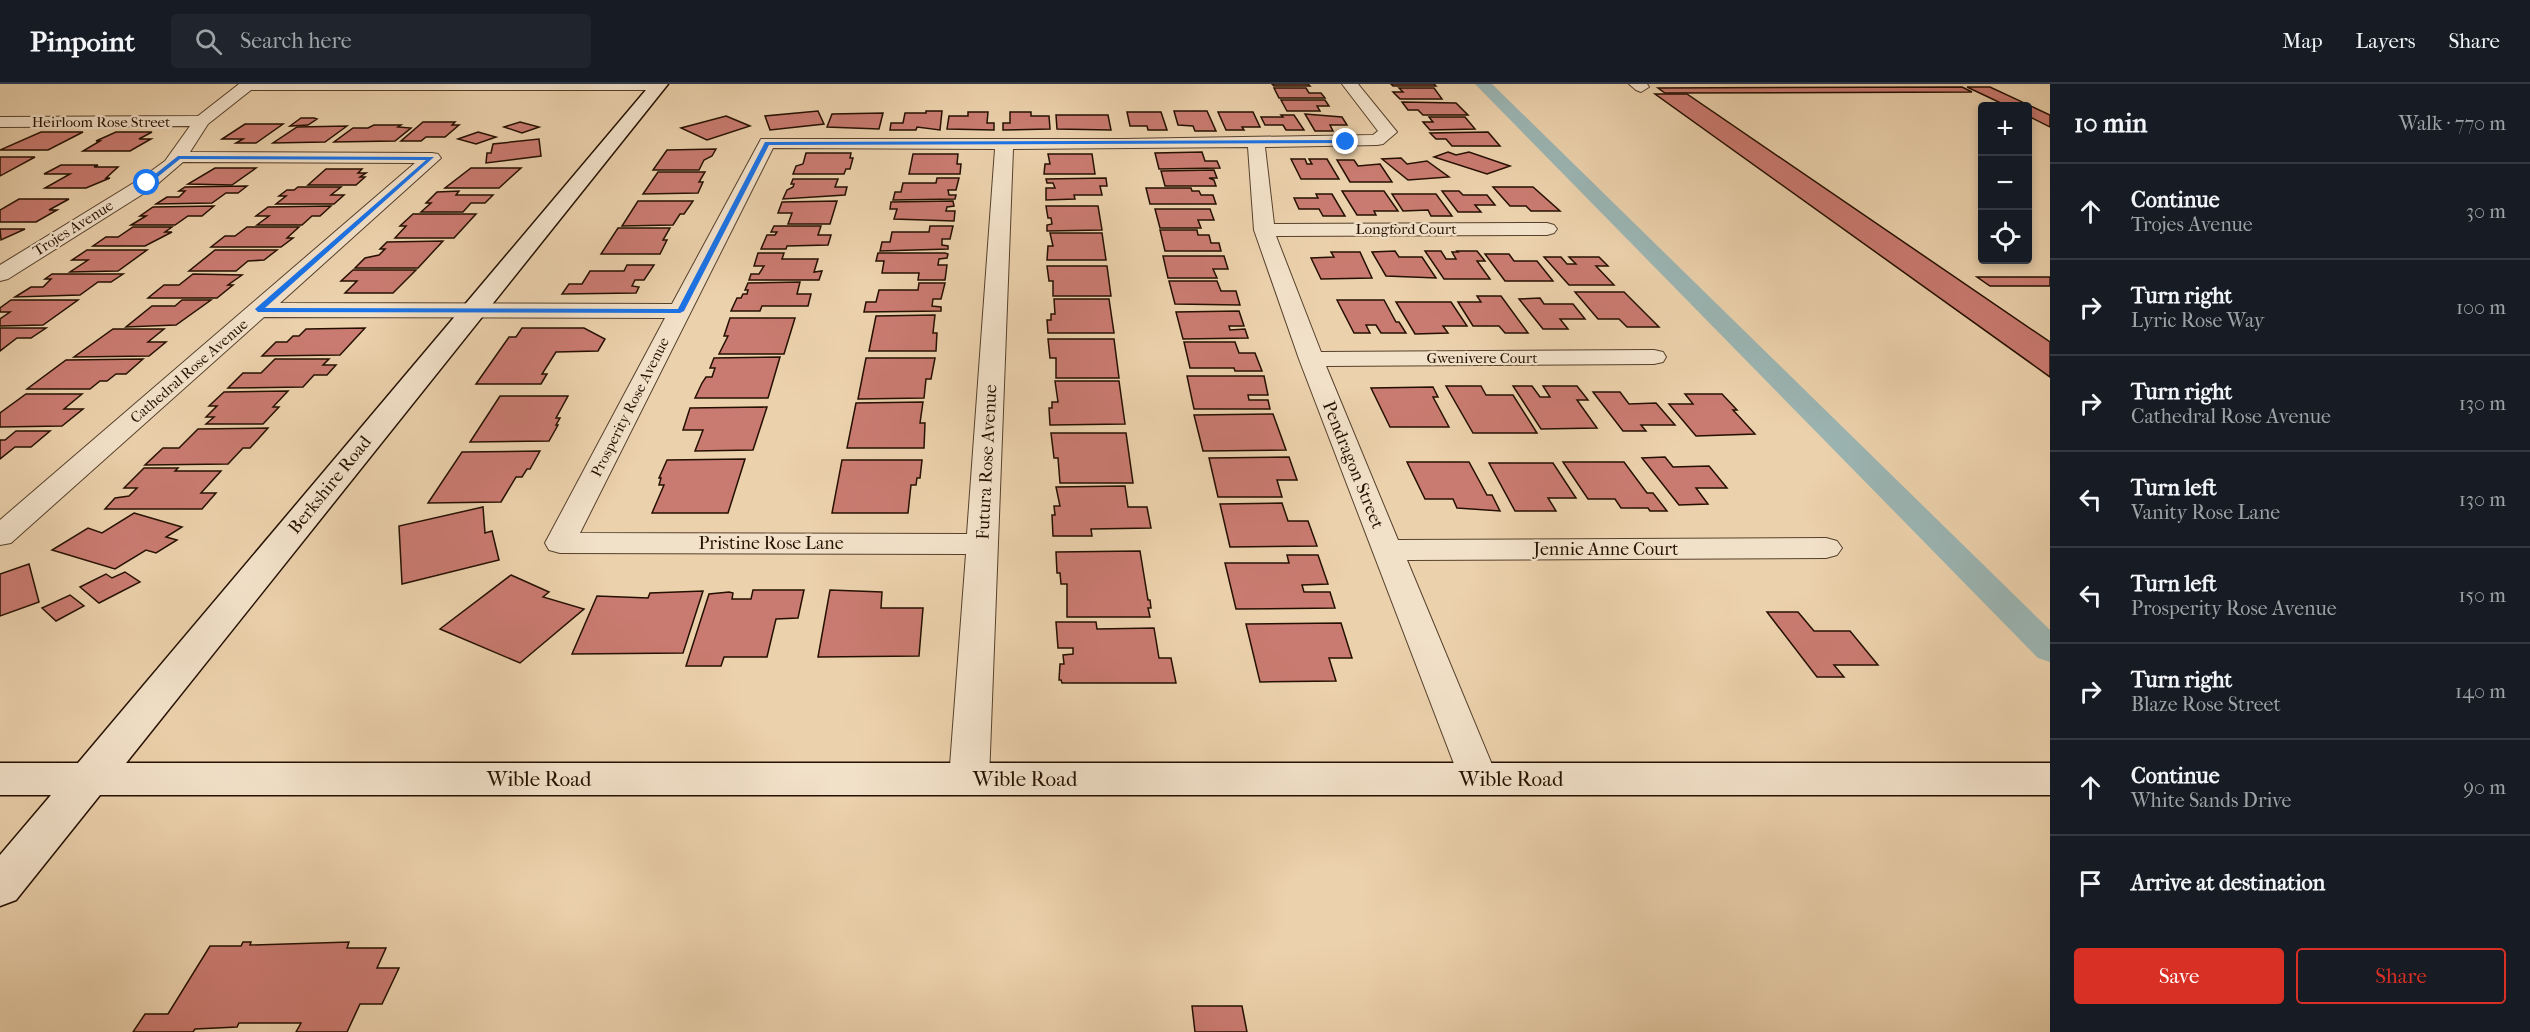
<!DOCTYPE html>
<meta charset="utf-8">
<style>
body{margin:0;font-family:"IM FELL French Canon",serif;background:#20242c;color:#f1f3f6}
.controls{position:absolute;right:18px;top:18px;display:grid;overflow:hidden;border-radius:6px;box-shadow:0 3px 9px #0003}
.controls button{width:54px;height:54px;display:grid;place-items:center;padding:0;border:0;border-bottom:2px solid #363941;background:#171b24;color:#f1f3f6;font:30px sans-serif}
.stop{position:absolute;width:18px;height:18px;margin:-14px;border:4px solid #1a73e8;border-radius:50%;background:#fff}
.stop.end{background:#1a73e8;border-color:#fff;box-shadow:0 2px 6px #0008}
.list{margin:0;padding:0;list-style:none}
h2{display:flex;justify-content:space-between;align-items:center;height:78px;margin:0;padding:0 24px;font-size:26px}
h2 small{font-size:20px;font-weight:400;color:#9ea1a6}
.list li{display:grid;grid-template-columns:39px 1fr auto;gap:18px;align-items:center;box-sizing:border-box;height:96px;padding:0 24px;border-top:2px solid #363941}
.list b{display:block;font-size:22px;white-space:nowrap}
.list p{margin:0;font-size:20px;white-space:nowrap;color:#9ea1a6}
.list em{font-size:20px;font-style:normal;color:#9ea1a6}
.actions{display:flex;gap:12px;padding:18px 24px}
.actions a{flex:1;padding:14px 0;border:2px solid #d93025;border-radius:6px;text-align:center;font-size:21px;color:#d93025}
.actions .main{background:#d93025;color:#fff}
.icon{flex:none;width:33px;height:33px;fill:none;stroke:currentColor;stroke-width:2;stroke-linecap:round;stroke-linejoin:round}
.map{position:relative;flex:none;width:2050px;height:948px;overflow:hidden}
header{display:flex;align-items:center;gap:36px;box-sizing:border-box;height:84px;padding:0 30px;background:#171b24;border-bottom:2px solid #363941}
header strong{font-size:28px}
nav{display:flex;gap:33px;margin-inline-start:auto;font-size:21px}
.search{width:420px;height:54px;background:#20242c;display:flex;align-items:center;gap:15px;box-sizing:border-box;padding:0 21px;border-radius:6px;color:#9ea1a6;font-size:22px}
main{display:flex}
aside{flex:1;background:#171b24}
.map>svg:first-child{display:block}
</style>
<header>
<strong>Pinpoint</strong>
<div class="search"><svg class="icon" aria-label="search" viewBox="0 0 24 24"><circle cx="10" cy="10" r="6"/><path d="M15 15l6 6"/></svg>Search here</div>
<nav><a>Map</a><a>Layers</a><a>Share</a></nav>
</header>
<main>
<div class="map">
<svg width="2050" height="948" viewBox="0 0 2050 948">
<rect width="100%" height="100%" fill="#ebd1ac"/>
<filter id="stains"><feTurbulence type="fractalNoise" baseFrequency=".00333" numOctaves="4"/><feColorMatrix values="0 0 0 0 .2 0 0 0 0 .09 0 0 0 0 .02 0 0 0 .5 -.17"/></filter>
<radialGradient id="worn" r=".72"><stop offset=".6" stop-color="#630" stop-opacity="0"/><stop offset="1" stop-color="#630" stop-opacity=".3"/></radialGradient>
<g fill="none" stroke-linecap="round" stroke-linejoin="round">
<path fill="#9bb5b3" fill-rule="evenodd" d="M1475,0H1492L2050,546V578L2038,574Z"/>
</g>
<g fill="#ca7b71" stroke="#251000" stroke-width="1.5">
<path d="M1272,0H1308L1310,2H1274Z"/>
<path d="M1391,0H1434L1436,2H1393Z"/>
<path d="M1962,3L1972,8L1665,9L1658,4Z"/>
<path d="M1967,3H1990L2050,31V43L2028,32V22H2007Z"/>
<path d="M1274,4H1306L1309,9H1321L1325,14H1279Z"/>
<path d="M1399,4H1434L1442,15H1400L1393,8H1403Z"/>
<path d="M1655,10H1687L2050,258V293Z"/>
<path d="M1281,16H1325L1329,22H1317L1320,27H1287Z"/>
<path d="M1402,18L1456,19L1468,31H1423L1418,26H1408Z"/>
<path d="M818,27L824,40L770,46L765,32Z"/>
<path d="M926,27H942L940,46L917,43L916,46H890L891,39H903L905,29H926Z"/>
<path d="M1174,27H1207L1216,47H1195L1193,42L1178,41Z"/>
<path d="M968,28H988L987,39H994V46L947,45L949,32H968Z"/>
<path d="M1010,28H1031V32H1049L1050,45L1003,46V39H1010Z"/>
<path d="M1127,28H1161L1167,46H1148L1147,42H1130Z"/>
<path d="M1218,28H1253L1260,43H1242L1244,46H1226Z"/>
<path d="M883,29L879,45L827,43L832,30Z"/>
<path d="M1305,30L1342,33L1347,41H1330L1333,47H1315Z"/>
<path d="M1056,31H1108L1111,46L1057,45Z"/>
<path d="M1281,31H1294L1304,46H1286L1283,41H1265L1261,33H1283Z"/>
<path d="M726,32L750,42L707,56L681,44Z"/>
<path d="M1429,33H1465L1475,45L1430,46L1423,38H1433Z"/>
<path d="M301,34H314L317,35L308,41L290,42Z"/>
<path d="M423,38H455L452,41H459L445,53H426L421,57H401Z"/>
<path d="M520,38L539,43L522,49L504,43Z"/>
<path d="M245,40H283L256,59H236L243,55H222Z"/>
<path d="M374,41H401L398,43L411,44L395,57L334,58L353,44H368Z"/>
<path d="M347,42L325,58L273,59L297,43Z"/>
<path d="M41,48H83L48,66H0Z"/>
<path d="M116,48H152L139,55H151L130,67H83L100,57H96Z"/>
<path d="M478,48L496,53L476,60L458,55Z"/>
<path d="M1488,48L1500,62H1452L1446,55H1436L1430,49Z"/>
<path d="M539,55L541,72L486,79L487,69H491L493,60Z"/>
<path d="M716,65L712,72L704,76L699,86H653L667,66Z"/>
<path d="M1202,68L1205,77H1217L1220,84L1159,85L1155,69Z"/>
<path d="M1448,68L1456,71L1469,68L1510,82L1487,90L1434,73Z"/>
<path d="M806,69H851L850,74H853L850,85H846L844,90H793L796,82L803,80Z"/>
<path d="M913,70H958L957,80H961L960,90H909Z"/>
<path d="M1048,70H1092L1095,90H1044L1045,80H1050Z"/>
<path d="M0,73H35L0,92Z"/>
<path d="M1401,74L1407,80L1427,77L1449,93L1408,96L1382,75Z"/>
<path d="M1291,75H1305L1307,80H1312L1309,75H1327L1339,95H1301Z"/>
<path d="M1337,76H1354L1358,82L1380,80L1392,98H1350Z"/>
<path d="M61,81H98L94,83H118L106,94H110L86,104H45L70,90H44Z"/>
<path d="M215,84H256L232,101L188,100Z"/>
<path d="M471,84H521L499,104H445Z"/>
<path d="M326,85H362L358,89H366L360,93H365L356,101H308Z"/>
<path d="M1214,86L1217,94H1209L1214,96L1216,102H1165L1161,87Z"/>
<path d="M658,88H705L699,98H703L698,109L643,110Z"/>
<path d="M937,94H959L956,106H948L949,111H956L955,115L893,116L895,108H901L903,99H936Z"/>
<path d="M1106,94L1107,102H1100L1102,111H1074L1075,115L1046,116V104H1055L1053,99H1047L1046,95Z"/>
<path d="M793,95H838L835,103H847L845,111L783,115L787,106L793,103L794,100H791Z"/>
<path d="M247,102L238,109H226L212,119L156,120L167,113H179L185,107H179L185,103Z"/>
<path d="M298,103H341L331,111H344L334,120H276L286,112H279L287,106H294Z"/>
<path d="M1493,103H1533L1560,127H1531L1526,122H1510Z"/>
<path d="M1146,104H1191L1192,107H1199L1201,111H1213L1216,120H1150Z"/>
<path d="M459,107L456,111H493L485,119H471L463,128H421L431,119H426L437,108Z"/>
<path d="M1342,107H1384L1398,127H1374L1376,131H1357Z"/>
<path d="M1442,107H1459L1463,111H1487L1495,121H1475L1481,128H1458Z"/>
<path d="M1316,110H1332L1345,132H1323L1319,125H1299L1294,114H1318Z"/>
<path d="M1392,110H1436L1452,132H1431L1428,126L1403,127Z"/>
<path d="M19,115H69L49,126H57L36,138H0V126Z"/>
<path d="M638,117H693L684,130H680L673,141L622,142Z"/>
<path d="M837,117L830,140H788L792,129H778L782,118Z"/>
<path d="M953,117L954,122L947,123L946,127H955L954,137L894,135L897,125H890L891,118Z"/>
<path d="M214,122L202,132H188L175,141H131L146,132H140L153,123Z"/>
<path d="M331,122L320,132H312L302,141H257L269,132H256L268,123Z"/>
<path d="M1046,122H1098L1102,146L1047,147V141L1052,140L1051,134H1048Z"/>
<path d="M1155,125H1210L1214,136H1198L1201,144H1160Z"/>
<path d="M413,130H476L454,154H395L406,142H400Z"/>
<path d="M774,142H821L818,151H831L828,161L787,162L786,165H761L767,151H775L777,148H771Z"/>
<path d="M930,142H953L950,155H942V161L948,162V165L880,167L882,158H890L892,148H929Z"/>
<path d="M133,143H172L165,148H172L145,162H93L106,153H118Z"/>
<path d="M247,143H299L287,154H293L281,163H211L225,152H235Z"/>
<path d="M618,144H670L663,156H667L660,170H601Z"/>
<path d="M0,145H25L1,156Z"/>
<path d="M1160,146H1197L1198,151H1209L1211,159H1219L1221,167H1165Z"/>
<path d="M1050,149H1102L1106,176H1047L1048,162H1053Z"/>
<path d="M443,157L418,184H355L365,174L379,171L385,165H380L387,158Z"/>
<path d="M87,166H147L118,187L70,188L88,176H72Z"/>
<path d="M215,166H277L264,176L248,177L236,187H189Z"/>
<path d="M1395,167L1399,173H1422L1436,194L1386,192L1372,168Z"/>
<path d="M1425,167H1441L1446,175H1456L1452,168H1458L1457,167H1477L1485,177H1477L1490,195H1444Z"/>
<path d="M1331,168H1360L1372,194L1321,195L1311,174L1334,173Z"/>
<path d="M758,169H784L782,175H818L814,188L822,187L819,196H749L751,190H759L764,182H754Z"/>
<path d="M878,169H945L948,170L947,174L939,175L938,181H947L945,196H918L919,189H882L884,177H876Z"/>
<path d="M1485,170H1509L1514,177H1537L1553,197H1505Z"/>
<path d="M1163,172H1224L1228,185H1213L1217,194H1168Z"/>
<path d="M1544,173H1561L1567,180H1576L1569,173H1599L1608,182H1596L1614,201H1569Z"/>
<path d="M627,181H654L644,196H635L632,202L639,203L636,209L562,210L569,200H582L590,187H624Z"/>
<path d="M1047,182H1107L1111,212H1053V197H1049Z"/>
<path d="M353,186H416L393,209H345L357,197H341Z"/>
<path d="M52,190H123L111,198H98L80,211L15,213L31,203H43L51,195H45Z"/>
<path d="M193,190L242,191L228,201H233L217,214H148L164,201H179Z"/>
<path d="M1977,193H2050V202H1990Z"/>
<path d="M1169,197H1217L1221,207H1236L1240,221L1175,220Z"/>
<path d="M800,198L797,210H811L808,222H762L760,227H731L737,214H741L743,210H747L748,206H745L748,199Z"/>
<path d="M919,199H945L941,215H933L932,222L941,223V227L864,228L866,218H876L879,206H918Z"/>
<path d="M1575,208H1624L1659,243H1627L1619,235H1598Z"/>
<path d="M1477,212H1501L1528,249H1505L1499,242H1473L1458,218H1481Z"/>
<path d="M1540,214L1544,220H1573L1585,235H1560L1568,245H1543L1519,215Z"/>
<path d="M1054,215H1109L1114,249H1048L1047,236H1051V230H1055Z"/>
<path d="M11,216H78L43,241L0,242V235L10,228H0V224Z"/>
<path d="M182,216H211L176,241L126,243L152,222H175Z"/>
<path d="M1337,216H1384L1396,238H1399L1406,249H1381L1376,241H1366L1370,249H1354Z"/>
<path d="M1396,218H1451L1467,242H1443L1448,249L1415,250Z"/>
<path d="M1239,227L1244,242H1229L1230,246L1245,245L1248,254L1183,255L1176,228Z"/>
<path d="M935,231L933,249H937L936,267H869L876,232Z"/>
<path d="M730,234H795L784,270H719L728,252H724Z"/>
<path d="M0,244H46L31,254H17L0,267Z"/>
<path d="M365,244L340,271L262,272L276,258H287L293,252H299L306,245Z"/>
<path d="M522,244H584L605,255L598,267L556,268L542,290H547L541,300H476L509,253H516Z"/>
<path d="M113,245H164L148,258H166L149,272L74,273Z"/>
<path d="M1048,255H1114L1119,294H1056V274H1050Z"/>
<path d="M1184,258H1235L1239,269H1255L1262,287H1235L1234,284H1190Z"/>
<path d="M780,273L768,314H695L702,299L706,293H712L715,284H710L714,274Z"/>
<path d="M866,274H935L931,295H926L924,314L858,315Z"/>
<path d="M143,275L126,290H116L107,297H100L90,305H27L66,276Z"/>
<path d="M275,275H329L323,281H336L327,291H314L303,303L228,304L243,289H261Z"/>
<path d="M1187,292H1264L1268,311H1248L1249,316H1268L1270,325H1194Z"/>
<path d="M1055,297H1119L1125,340L1050,341L1049,324H1052V318H1058Z"/>
<path d="M1446,302H1481L1486,311H1513L1537,349H1473Z"/>
<path d="M1513,302H1532L1540,313H1550L1543,302H1577L1588,316H1577L1597,344L1541,345Z"/>
<path d="M1433,303L1438,313H1433L1449,343H1390L1371,304Z"/>
<path d="M288,307L273,323H279L263,340H206L214,333H206L217,322H209L224,308Z"/>
<path d="M1593,308H1620L1629,320L1656,319L1675,341H1641L1646,347H1623Z"/>
<path d="M26,310H82L64,325H83L62,342L0,343V329Z"/>
<path d="M1685,310H1722L1737,326H1733L1755,350L1696,352L1669,320H1693Z"/>
<path d="M500,312H568L556,334H560L556,341H558L549,357L470,358Z"/>
<path d="M923,318L920,339H925L924,364H847L856,319Z"/>
<path d="M767,323L753,366L695,367L703,346H683L690,324Z"/>
<path d="M1273,330L1286,366L1203,367L1194,331Z"/>
<path d="M268,344L250,364H243L228,380L145,381L163,364H179L198,345Z"/>
<path d="M16,347H50L31,363H15L0,375V356H5Z"/>
<path d="M1051,349H1126L1133,399H1060L1058,374H1054Z"/>
<path d="M540,367L530,385H527L522,393H516L501,418L428,419L462,368Z"/>
<path d="M1289,373L1297,396H1277L1282,413H1218L1209,374Z"/>
<path d="M1665,373L1673,383L1709,382L1727,404H1696L1708,420L1679,421L1642,374Z"/>
<path d="M745,375L728,429H652L664,401H659L661,394H659L667,376Z"/>
<path d="M842,376H922L920,394H917L916,401H911L908,429H832Z"/>
<path d="M1407,378H1469L1487,411H1492L1500,427L1457,424L1453,415H1425Z"/>
<path d="M1563,378H1624L1647,409H1653L1667,427H1650L1648,424H1621L1615,415H1588Z"/>
<path d="M1489,379H1553L1576,414H1548L1556,427H1515Z"/>
<path d="M144,384H178L175,387H221L201,409H216L202,425H105L115,414L129,412L137,404H124Z"/>
<path d="M1125,402L1128,423H1147L1151,444L1091,445L1092,452H1053L1052,431H1055L1054,422H1060L1056,403Z"/>
<path d="M1282,419L1288,437H1308L1317,462L1230,463L1220,420Z"/>
<path d="M483,423L485,449L492,447L499,476L402,500L399,442Z"/>
<path d="M134,429L182,443L166,453L177,456L156,469L146,466L115,485L52,466L88,444L102,449Z"/>
<path d="M1140,467L1148,516H1150L1151,524H1148L1150,533H1067V500H1061L1060,489H1057L1056,468Z"/>
<path d="M1287,471H1318L1328,500L1302,501L1304,508H1330L1335,524L1236,525L1225,479H1289Z"/>
<path d="M29,480L39,518L0,532V490Z"/>
<path d="M125,488L140,498L99,519L80,503L106,490L112,494Z"/>
<path d="M511,491L549,508L543,513L584,525L520,579L440,545Z"/>
<path d="M753,506H804L798,534L776,535L767,573H724L721,582H686L709,510L729,508L733,509L732,515H751Z"/>
<path d="M830,506L882,508L881,524H923L919,572L818,573Z"/>
<path d="M703,507L683,569L572,570L597,512L648,514L650,509Z"/>
<path d="M70,511L84,522L56,537L42,524Z"/>
<path d="M1767,528H1798L1814,547H1850L1878,581H1834L1844,593H1817Z"/>
<path d="M1056,538H1096L1097,545L1154,544L1159,574H1171L1176,599H1062L1061,596H1059L1060,580H1064L1063,571L1073,570V564H1058Z"/>
<path d="M1341,539L1352,574H1329L1336,597L1260,598L1246,540Z"/>
<path d="M243,858H251L250,861L349,858L347,864H386L377,884H399L382,920H360L347,948H296L301,939H239L237,943L195,945L193,948H133L145,930H168L210,862H241Z"/>
<path d="M1192,922H1242L1247,948H1195Z"/>
</g>
<g fill="none" stroke-linecap="round" stroke-linejoin="round">
<defs>
<g id="street">
<path d="M239,0H666L664,4L659,6H251L208,40L190,68L432,69L438,70L441,74L280,219L672,220L761,55H1123L1373,51L1378,47L1342,0H1358L1397,48L1383,60L1377,61L1265,63L1274,140L1547,139L1554,141L1557,145L1554,149L1547,151L1276,152L1321,268L1654,266L1663,268L1666,273L1663,278L1654,280L1326,282L1398,456L1826,454L1837,457L1842,464L1837,471L1826,474L1407,476L1498,695L1492,706L1478,710L1464,706L1299,275L1254,146L1248,63L1013,65L989,695L983,706L969,710L955,706L949,695L966,470L560,469L549,466L545,459L665,234L264,233L11,459L0,461V436L415,79L183,78L154,103L8,195L0,197V181L140,95L165,77L190,42L0,43V33L198,32ZM773,64L995,65L967,450L580,449Z"/>
<path d="M1629,0H1647L1649,3L1641,8L1636,6Z"/>
</g>
<path id="secondary" d="M651,0H668L126,679H2050V711H100L16,816L0,822V771L51,711H0V679H78Z"/>
</defs>
<use href="#street" stroke="#56402b" stroke-width="2"/>
<use href="#secondary" stroke="#251000" stroke-width="3"/>
<use href="#street" fill="#f2e1c9" fill-rule="evenodd"/>
<use href="#secondary" fill="#f2e1c9" fill-rule="evenodd"/>
</g>
<path fill="#1a73e8" d="M1346,56L1348,59L769,61L684,227L680,229L258,228L255,225L426,76L180,75L149,100L144,99L178,72L434,73L265,224L678,225L765,58Z"/>
<g text-anchor="middle" dominant-baseline="central" stroke-width="4.5" stroke-linejoin="round" paint-order="stroke">
<g font-size="15" fill="#251000" stroke="#f2e1c9">
<text x="101" y="38">Heirloom Rose Street</text>
<text transform="translate(73 144) rotate(-32)">Trojes Avenue</text>
<text x="1406" y="145">Longford Court</text>
<text x="1482" y="274">Gwenivere Court</text>
<text transform="translate(189 287) rotate(-41)">Cathedral Rose Avenue</text>
<text transform="translate(630 323) rotate(-63)">Prosperity Rose Avenue</text>
</g>
<g font-size="18" fill="#251000" stroke="#f2e1c9">
<text transform="translate(987 378) rotate(-87)">Futura Rose Avenue</text>
<text transform="translate(1353 381) rotate(68)">Pendragon Street</text>
<text transform="translate(330 401) rotate(-51)">Berkshire Road</text>
<text x="771" y="459">Pristine Rose Lane</text>
<text x="1606" y="465">Jennie Anne Court</text>
</g>
<g font-size="21" fill="#251000" stroke="#f2e1c9">
<text x="539" y="695">Wible Road</text>
<text x="1025" y="695">Wible Road</text>
<text x="1511" y="695">Wible Road</text>
</g>
</g>
<rect width="100%" height="100%" filter="url(#stains)"/>
<rect width="100%" height="100%" fill="url(#worn)"/>
</svg>
<div class="controls">
<button>+</button>
<button>−</button>
<button><svg class="icon" aria-label="locate" viewBox="0 0 24 24"><circle cx="12" cy="12" r="6"/><path d="M12 2v4M12 18v4M2 12h4M18 12h4"/></svg></button>
</div>
<div class="stop" style="left:147px;top:99px"></div>
<div class="stop end" style="left:1346px;top:58px"></div>
</div>
<aside>
<h2>10 min<small>Walk · 770 m</small></h2>
<ul class="list">
<li><svg class="icon" aria-label="ahead" viewBox="0 0 24 24"><path d="M12 20V5M6 11l6-6 6 6"/></svg><div><b>Continue</b><p>Trojes Avenue</p></div><em>30 m</em></li>
<li><svg class="icon" aria-label="right" viewBox="0 0 24 24"><path d="M7 20v-9h11M14 6l5 5-5 5"/></svg><div><b>Turn right</b><p>Lyric Rose Way</p></div><em>100 m</em></li>
<li><svg class="icon" aria-label="right" viewBox="0 0 24 24"><path d="M7 20v-9h11M14 6l5 5-5 5"/></svg><div><b>Turn right</b><p>Cathedral Rose Avenue</p></div><em>130 m</em></li>
<li><svg class="icon" aria-label="left" viewBox="0 0 24 24"><path d="M17 20v-9H6M10 6l-5 5 5 5"/></svg><div><b>Turn left</b><p>Vanity Rose Lane</p></div><em>130 m</em></li>
<li><svg class="icon" aria-label="left" viewBox="0 0 24 24"><path d="M17 20v-9H6M10 6l-5 5 5 5"/></svg><div><b>Turn left</b><p>Prosperity Rose Avenue</p></div><em>150 m</em></li>
<li><svg class="icon" aria-label="right" viewBox="0 0 24 24"><path d="M7 20v-9h11M14 6l5 5-5 5"/></svg><div><b>Turn right</b><p>Blaze Rose Street</p></div><em>140 m</em></li>
<li><svg class="icon" aria-label="ahead" viewBox="0 0 24 24"><path d="M12 20V5M6 11l6-6 6 6"/></svg><div><b>Continue</b><p>White Sands Drive</p></div><em>90 m</em></li>
<li><svg class="icon" aria-label="arrive" viewBox="0 0 24 24"><path d="M6 21V4h12l-3 4 3 4H6"/></svg><div><b>Arrive at destination</b></div></li>
</ul>
<div class="actions"><a class="main">Save</a><a>Share</a></div>
</aside>
</main>
